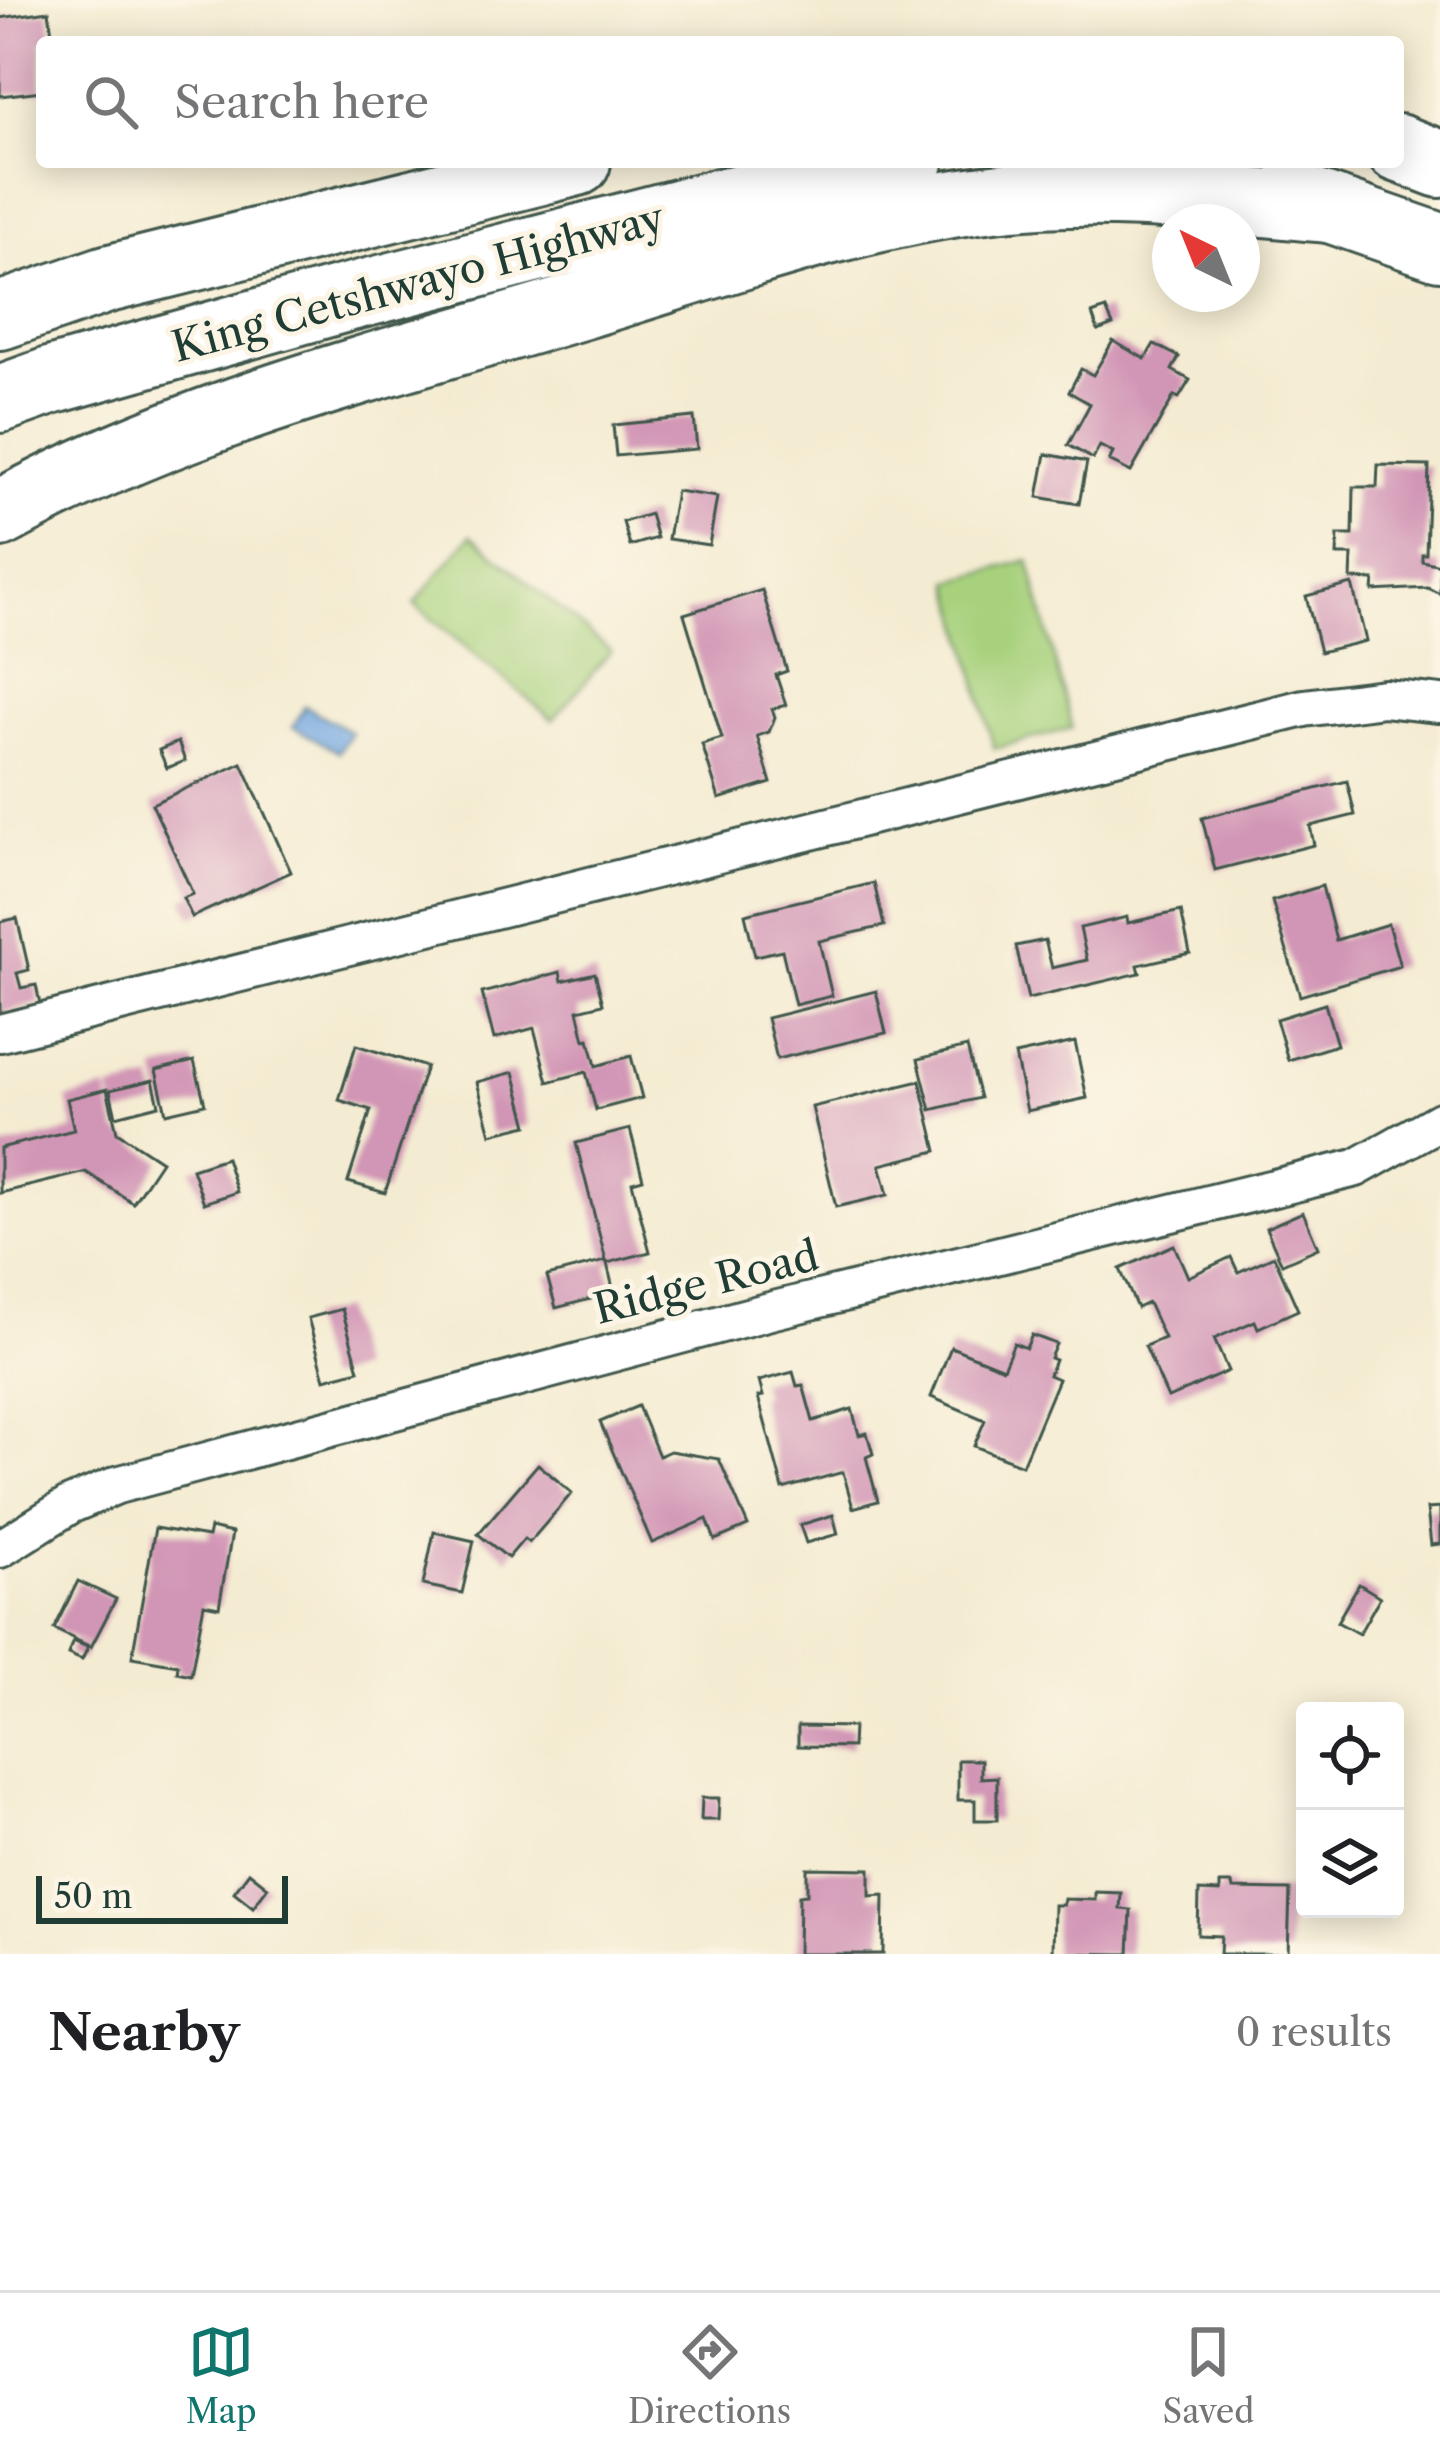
<!DOCTYPE html>
<style>
body{margin:0;font-family:"Libre Caslon Text",serif;background:#f6f6f6;color:#202124}
.controls{position:absolute;right:36px;bottom:36px;display:grid;overflow:hidden;border-radius:12px;box-shadow:0 6px 30px #0003}
.controls button{width:108px;height:108px;display:grid;place-items:center;padding:0;border:0;border-bottom:3px solid #e0e0e0;background:#fff;color:#202124;font:60px sans-serif}
.compass{position:absolute;left:1152px;top:204px;width:108px;height:108px;border-radius:50%;background:#fff;box-shadow:0 6px 30px #0003;rotate:317deg}
.scale{position:absolute;left:36px;bottom:30px;width:252px;box-sizing:border-box;padding-left:12px;border:6px solid #1f3d34;border-top:0;font-size:33px;line-height:42px;white-space:nowrap;color:#1f3d34;-webkit-text-stroke:9px #fcf5e5;paint-order:stroke}
.list{margin:0;padding:0;list-style:none}
h2{display:flex;justify-content:space-between;align-items:center;height:156px;margin:0;padding:0 48px;font-size:51px}
h2 small{font-size:39px;font-weight:400;color:#757577}
.icon{flex:none;width:66px;height:66px;fill:none;stroke:currentColor;stroke-width:2;stroke-linecap:round;stroke-linejoin:round}
.map{position:relative;flex:none;width:1440px;height:1954px;overflow:hidden}
.search{position:absolute;background:#fff;box-shadow:0 6px 30px #0003;left:36px;right:36px;top:36px;height:132px;display:flex;align-items:center;gap:30px;box-sizing:border-box;padding:0 42px;border-radius:12px;color:#757577;font-size:45px}
.sheet{height:336px;background:#fff}
nav{display:flex;justify-content:space-around;align-items:center;box-sizing:border-box;height:168px;border-top:3px solid #e0e0e0;background:#fff;font-size:33px;color:#757577}
nav a{display:grid;justify-items:center;gap:6px}
nav .on{color:#0f766e}
.map>svg:first-child{display:block}
</style>
<div class="map">
<svg width="1440" height="1954" viewBox="0 0 1440 1954">
<rect width="100%" height="100%" fill="#fcf5e5"/>
<filter id="ink" filterUnits="userSpaceOnUse"><feTurbulence type="fractalNoise" baseFrequency=".00833" numOctaves="2"/><feDisplacementMap in="SourceGraphic" scale="24" xChannelSelector="R" yChannelSelector="G"/><feConvolveMatrix kernelMatrix="1 2 1 2 8 2 1 2 1" color-interpolation-filters="sRGB"/></filter>
<filter id="wash" filterUnits="userSpaceOnUse"><feTurbulence type="fractalNoise" baseFrequency=".004" numOctaves="4" result="noise"/><feDisplacementMap in="SourceGraphic" scale="48" xChannelSelector="R" yChannelSelector="G"/><feGaussianBlur stdDeviation="2.7" result="paint"/><feColorMatrix in="noise" values="0 0 0 0 0 0 0 0 0 0 0 0 0 0 0 0 0 1.4 0 .05"/><feComposite in="paint" operator="in"/></filter>
<g filter="url(#wash)">
<rect width="100%" height="100%" fill="#f4ecd2"/>
<g fill="#a7d17d" stroke="#638758" stroke-width="3">
<path d="M471,535L611,651L553,720L414,604Z"/>
<path d="M1029,560L1072,728L994,749L951,581Z"/>
</g>
<path fill="#76a9e2" stroke="#4a738b" stroke-width="3" d="M305,706L351,732L339,752L293,727Z"/>
<g id="blocks">
<g fill="#d195b5">
<path d="M49,11L53,42H42V91L0,96V18Z"/>
<path d="M1106,309L1113,325L1098,331L1092,314Z"/>
<path d="M1113,341L1145,359L1154,344L1179,357L1172,370L1190,380L1179,398L1174,396L1131,472L1109,461L1113,453L1100,446L1093,459L1068,445L1090,404L1069,392L1081,369L1093,375Z"/>
<path d="M694,417L697,449L616,456L613,425Z"/>
<path d="M1046,454L1087,462L1079,504L1038,497Z"/>
<path d="M1378,465L1429,466L1426,554H1422V561L1440,565V594L1428,588L1373,591L1374,580L1351,579L1352,555H1337L1338,535H1353L1354,487H1377Z"/>
<path d="M676,491L717,497L709,545L668,539Z"/>
<path d="M650,514L657,538L630,546L623,522Z"/>
<path d="M1352,584L1366,641L1320,652L1306,596Z"/>
<path d="M762,590L787,671L776,675L786,705L772,709L775,717L769,732L757,736L771,783L719,799L702,744L722,738L684,614Z"/>
<path d="M178,742L185,761L167,768L159,750Z"/>
<path d="M242,763L291,872L192,917L183,898L193,894L152,804Z"/>
<path d="M1347,781L1355,815L1310,826L1314,845L1215,870L1202,818Z"/>
<path d="M874,883L884,926L819,941L832,996L795,1005L782,950L755,956L745,914Z"/>
<path d="M1322,886L1336,940L1388,924L1400,966L1300,996L1272,901Z"/>
<path d="M1181,911L1190,953L1138,965L1140,973L1028,999L1016,946L1045,940L1052,968L1087,960L1080,928L1127,917L1128,923Z"/>
<path d="M17,918L29,970L17,973L21,988L36,985L40,1004L0,1013V922Z"/>
<path d="M560,972L562,981L595,973L603,1004L578,1010L585,1040L589,1039L596,1066L631,1056L642,1098L596,1110L586,1072L548,1082L534,1028L494,1039L482,993Z"/>
<path d="M876,991L886,1033L777,1059L767,1018Z"/>
<path d="M1325,1004L1337,1045L1288,1060L1276,1019Z"/>
<path d="M1075,1042L1087,1098L1027,1111L1015,1055Z"/>
<path d="M356,1045L426,1067L385,1193L348,1182L371,1110L339,1100Z"/>
<path d="M967,1047L980,1098L931,1110L918,1059Z"/>
<path d="M194,1061L205,1104L166,1113L156,1070Z"/>
<path d="M514,1072L528,1125L491,1134L477,1082Z"/>
<path d="M153,1080L159,1105L116,1116L110,1090Z"/>
<path d="M920,1081L937,1151L880,1165L888,1195L836,1207L812,1107Z"/>
<path d="M107,1089L117,1132L161,1161L133,1203L86,1172L0,1193V1148L74,1130L67,1099Z"/>
<path d="M630,1129L643,1179L632,1182L650,1252L607,1263L614,1293L556,1308L547,1276L606,1261L576,1143Z"/>
<path d="M226,1158L237,1192L204,1203L192,1169Z"/>
<path d="M1303,1212L1318,1248L1282,1264L1266,1228Z"/>
<path d="M1174,1245L1188,1277L1231,1257L1238,1272L1274,1256L1298,1310L1258,1328L1255,1321L1214,1339L1228,1371L1168,1398L1145,1346L1164,1338L1148,1303L1137,1308L1120,1269Z"/>
<path d="M342,1309L359,1370L325,1379L308,1318Z"/>
<path d="M1032,1335L1056,1344L1050,1358L1055,1360L1049,1375L1058,1379L1022,1465L974,1446L985,1420L931,1397L951,1347L1003,1368L1014,1343L1026,1348Z"/>
<path d="M793,1372L797,1386L803,1385L813,1421L852,1409L859,1435L867,1433L873,1454L866,1457L878,1501L853,1508L843,1472L783,1489L758,1397L763,1396L759,1381Z"/>
<path d="M638,1406L659,1456L670,1451L719,1459L748,1526L715,1540L707,1519L652,1543L600,1422Z"/>
<path d="M538,1464L572,1493L529,1543L524,1539L508,1558L478,1534Z"/>
<path d="M1440,1508V1544L1431,1545L1427,1509Z"/>
<path d="M833,1515L838,1534L806,1543L800,1525Z"/>
<path d="M155,1528L208,1537L210,1528L232,1533L219,1607L204,1604L191,1675L177,1672L178,1665L132,1657Z"/>
<path d="M434,1532L474,1541L462,1593L423,1585Z"/>
<path d="M78,1581L116,1599L91,1647L54,1629Z"/>
<path d="M1359,1584L1380,1597L1359,1634L1337,1622Z"/>
<path d="M73,1641L88,1647L82,1660L68,1654Z"/>
<path d="M798,1726L853,1727L852,1747L798,1746Z"/>
<path d="M958,1760H981V1778L997,1777V1820H975V1800H958Z"/>
<path d="M702,1798H719L718,1820H701Z"/>
<path d="M807,1868L870,1869V1896L884,1895L883,1954H798L799,1895L807,1894Z"/>
<path d="M249,1872L268,1887L253,1907L234,1892Z"/>
<path d="M1220,1884H1232L1233,1889L1290,1890L1288,1954H1220L1221,1936L1198,1935L1199,1891L1220,1892Z"/>
<path d="M1095,1892L1121,1893L1120,1909L1131,1910L1129,1954L1053,1953L1054,1905H1063L1064,1899L1095,1900Z"/>
</g>
</g>
</g>
<g filter="url(#ink)">
<use href="#blocks" fill-opacity="0" stroke="#3f574c" stroke-width="3"/>
<g fill="none" stroke-linecap="round" stroke-linejoin="round">
<defs>
<g id="street">
<path d="M0,1033L1304,708L1384,698L1440,704"/>
<path d="M0,1549L70,1505L117,1485L770,1311L1356,1168L1440,1121"/>
</g>
<g id="highway">
<path d="M1398,148L1440,164"/>
<path d="M1290,195L1440,247"/>
<path d="M0,316L107,279L577,162"/>
<path d="M0,399L50,381L342,299L720,202L910,162"/>
<path d="M0,514C182,414 382,365 580,306C716,265 852,215 993,198C1105,185 1216,199 1328,209"/>
</g>
</defs>
<use href="#street" stroke="#3f574c" stroke-width="42"/>
<use href="#highway" stroke="#3f574c" stroke-width="72"/>
<use href="#street" stroke="#fff" stroke-width="36"/>
<use href="#highway" stroke="#fff" stroke-width="66"/>
</g>
</g>
<g text-anchor="middle" dominant-baseline="central" stroke-width="10" stroke-linejoin="round" paint-order="stroke">
<g font-size="42" fill="#1f3d34" stroke="#fcf5e5">
<text transform="translate(418 282) rotate(-15)">King Cetshwayo Highway</text>
<text transform="translate(706 1282) rotate(-14)">Ridge Road</text>
</g>
</g>
</svg>
<div class="controls">
<button><svg class="icon" aria-label="locate" viewBox="0 0 24 24"><circle cx="12" cy="12" r="6"/><path d="M12 2v4M12 18v4M2 12h4M18 12h4"/></svg></button>
<button><svg class="icon" aria-label="layers" viewBox="0 0 24 24"><path d="M12 4l9 5-9 5-9-5zM3 14l9 5 9-5"/></svg></button>
</div>
<svg class="compass" viewBox="-18 -18 36 36"><path d="M0-13l5 13h-10z" fill="#e53935"/><path d="M0 13l5-13h-10z" fill="#757577"/></svg>
<div class="scale">50 m</div>
<div class="search"><svg class="icon" aria-label="search" viewBox="0 0 24 24"><circle cx="10" cy="10" r="6"/><path d="M15 15l6 6"/></svg>Search here</div>
</div>
<section class="sheet">
<h2>Nearby<small>0 results</small></h2>
<ul class="list">
</ul>
</section>
<nav>
<a class="on"><svg class="icon" aria-label="map" viewBox="0 0 24 24"><path d="M3 6l6-2 6 2 6-2v14l-6 2-6-2-6 2zM9 4v14M15 6v14"/></svg>Map</a>
<a><svg class="icon" aria-label="directions" viewBox="0 0 24 24"><path d="M12 3l9 9-9 9-9-9zM9 14v-3h6M13 9l2 2-2 2"/></svg>Directions</a>
<a><svg class="icon" aria-label="saved" viewBox="0 0 24 24"><path d="M7 4h10v16l-5-4-5 4z"/></svg>Saved</a>
</nav>
